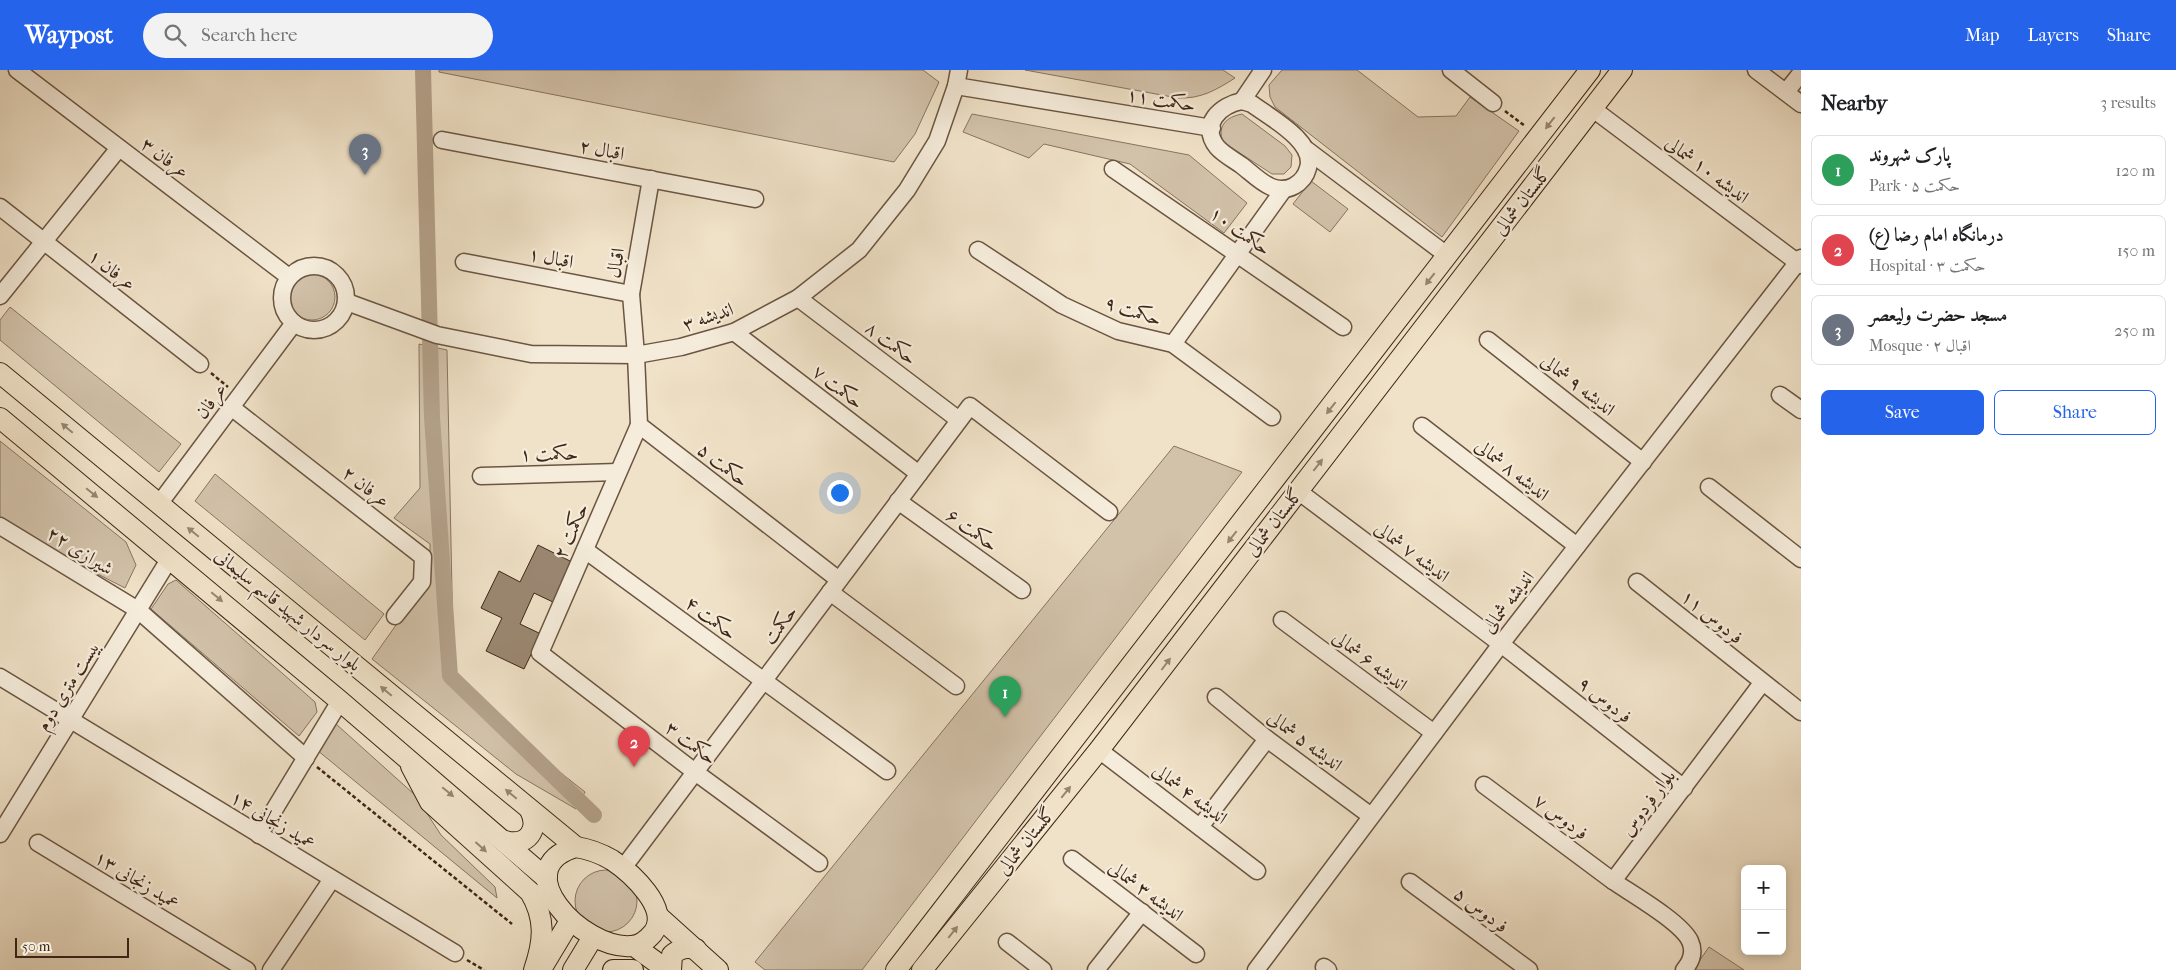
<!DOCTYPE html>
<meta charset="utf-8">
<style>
body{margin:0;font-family:"IM FELL French Canon",Amiri,serif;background:#f2f2f2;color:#202124}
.controls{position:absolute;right:15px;bottom:15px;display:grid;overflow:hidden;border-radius:8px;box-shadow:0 2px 8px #0003}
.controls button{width:45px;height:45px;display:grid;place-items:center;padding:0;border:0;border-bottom:1px solid #e0e0e0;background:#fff;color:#202124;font:25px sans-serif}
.scale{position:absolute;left:15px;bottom:12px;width:114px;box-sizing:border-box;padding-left:5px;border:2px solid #3f2616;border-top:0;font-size:14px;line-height:18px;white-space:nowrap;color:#3f2616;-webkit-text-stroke:4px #f5ecdb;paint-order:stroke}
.you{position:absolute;left:839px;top:422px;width:18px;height:18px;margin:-12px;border:4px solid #fff;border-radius:50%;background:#1a73e8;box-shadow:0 0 0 8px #1a73e833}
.badge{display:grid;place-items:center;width:32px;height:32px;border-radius:50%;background:#2563eb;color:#fff;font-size:16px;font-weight:700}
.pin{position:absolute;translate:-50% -41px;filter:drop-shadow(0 1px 2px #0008)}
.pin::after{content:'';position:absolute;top:26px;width:18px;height:15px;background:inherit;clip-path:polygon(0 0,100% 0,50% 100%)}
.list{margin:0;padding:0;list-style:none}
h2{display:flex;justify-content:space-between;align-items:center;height:65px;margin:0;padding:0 20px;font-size:21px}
h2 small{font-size:16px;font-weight:400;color:#757577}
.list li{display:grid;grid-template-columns:32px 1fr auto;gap:15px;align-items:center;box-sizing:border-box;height:70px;margin:0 10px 10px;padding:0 10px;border:1px solid #e0e0e0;border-radius:8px}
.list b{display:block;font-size:19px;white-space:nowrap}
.list p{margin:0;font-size:16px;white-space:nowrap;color:#757577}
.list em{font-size:16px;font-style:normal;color:#757577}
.actions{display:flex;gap:10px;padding:15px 20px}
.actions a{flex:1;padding:11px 0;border:1px solid #2563eb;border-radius:8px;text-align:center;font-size:18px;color:#2563eb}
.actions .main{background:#2563eb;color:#fff}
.icon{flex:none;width:28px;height:28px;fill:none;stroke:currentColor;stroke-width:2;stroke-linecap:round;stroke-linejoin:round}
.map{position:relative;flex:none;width:1801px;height:900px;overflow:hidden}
header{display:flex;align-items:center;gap:30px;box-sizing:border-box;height:70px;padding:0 25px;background:#2563eb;color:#fff}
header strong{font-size:24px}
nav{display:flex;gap:28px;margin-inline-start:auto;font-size:18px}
.search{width:350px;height:45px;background:#f2f2f2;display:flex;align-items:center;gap:12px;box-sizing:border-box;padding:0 18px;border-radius:28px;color:#757577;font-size:19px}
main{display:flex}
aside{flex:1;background:#fff}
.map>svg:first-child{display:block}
</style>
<header>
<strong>Waypost</strong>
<div class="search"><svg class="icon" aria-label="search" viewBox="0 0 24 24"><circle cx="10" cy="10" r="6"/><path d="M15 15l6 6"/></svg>Search here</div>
<nav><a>Map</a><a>Layers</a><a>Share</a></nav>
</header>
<main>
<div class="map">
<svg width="1801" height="900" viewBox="0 0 1801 900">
<rect width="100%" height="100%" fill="#f0e2c8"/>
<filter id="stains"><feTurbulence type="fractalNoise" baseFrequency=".004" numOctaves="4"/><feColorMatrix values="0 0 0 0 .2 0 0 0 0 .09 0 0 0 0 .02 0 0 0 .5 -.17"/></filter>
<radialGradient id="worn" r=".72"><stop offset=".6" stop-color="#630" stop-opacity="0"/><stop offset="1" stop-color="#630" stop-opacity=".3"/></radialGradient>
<g fill="#d2c2aa" stroke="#887460">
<path d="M439,0H923L939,12L915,64L894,92L439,2Z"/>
<path d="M1025,0H1223L1235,8C1216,20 1201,29 1178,28Z"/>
<path d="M1282,0H1357L1418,47L1456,46L1470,27L1519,61L1442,167L1275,37L1270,27L1269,15Z"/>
<path d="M972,44L1189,85L1247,133L1224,163L1130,94L1044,74L1029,88L963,62Z"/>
<path d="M1242,44L1285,76L1292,85L1291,97L1284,104H1272L1223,72C1217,56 1226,47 1242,44Z"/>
<path d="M1311,111L1348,139L1330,162L1293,134Z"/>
<circle cx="312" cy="227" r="23"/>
<path d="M10,237L181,374L159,402L0,270V250Z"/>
<path d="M419,274L447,280L454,618L585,722L576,739L516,704L372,589L430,507V474L394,448L420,418Z"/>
<path d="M0,371L126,472L136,495L125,518L0,454Z"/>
<path d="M1174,376L1242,402L862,900H765L755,892Z"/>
<path d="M215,404L384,544L365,570L195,431Z"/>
<path d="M176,510L315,632L317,642L299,666L151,539L168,514Z"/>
<path d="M336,654L415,725L441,765L495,817L497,828L317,680Z"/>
<circle cx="606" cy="831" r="31"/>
<path d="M1709,877L1744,900H1693Z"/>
</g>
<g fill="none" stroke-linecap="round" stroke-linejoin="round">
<path stroke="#b4a28b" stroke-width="16" d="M423,0L432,347L450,606L594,745"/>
</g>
<path fill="#9b8873" stroke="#3f2616" d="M538,475L574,493L555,533L534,523L520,554L541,564L524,599L486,581L502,548L481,538L499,501L520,512Z"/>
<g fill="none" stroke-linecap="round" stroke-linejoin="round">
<defs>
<g id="minor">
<path d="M17,0L289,207"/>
<path d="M1451,0L1493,33"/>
<path d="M1756,0L1801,34"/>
<path d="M956,16L1212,58"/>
<path d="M1786,22L1801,3"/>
<path d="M1242,31L1252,34C1271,48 1316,72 1308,98C1306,106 1301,112 1294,116C1273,127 1257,107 1241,95C1234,90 1223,84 1217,77C1199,54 1221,35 1242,31Z"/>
<path d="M1242,31L1263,0"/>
<path d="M1593,39L1801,195"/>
<path d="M442,70L755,129"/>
<path d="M1307,80L1448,186"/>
<path d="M1113,99L1343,257"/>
<path d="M651,109L631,224L636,285L639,355L839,510"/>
<path d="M0,137L200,294"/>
<path d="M978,180L1062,235L1118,261L1173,274L1272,347"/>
<path d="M464,192L631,224"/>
<circle cx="314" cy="228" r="32"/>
<path d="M0,226L119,78"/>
<path d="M798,228L959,350"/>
<path d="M347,232L437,265L531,284L636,285L681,277L734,262L798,228L859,180L907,120L937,71L956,16L959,0"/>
<path d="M734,262L919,404"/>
<path d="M1488,270L1643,392"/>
<path d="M1173,274L1284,119"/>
<path d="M1780,325L1801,340"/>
<path d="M231,337L423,487L422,512L395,546"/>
<path d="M639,355L540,583L695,702L819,793"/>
<path d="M1422,356L1577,476"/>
<path d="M481,406L618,402"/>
<path d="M1709,417L1801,489"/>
<path d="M1298,421L1501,574L1684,718"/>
<path d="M898,431L1022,520"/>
<path d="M159,434L294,253"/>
<path d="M0,456L138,540L306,688"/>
<path d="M585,480L887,701"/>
<path d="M1637,512L1801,642"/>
<path d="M830,522L956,616"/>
<path d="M1282,550L1434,663"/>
<path d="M0,607L455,883"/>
<path d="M1216,627L1267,669L1371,746"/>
<path d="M1099,680L1257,801"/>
<path d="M1484,715L1613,811"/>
<path d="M1200,757L1267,669"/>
<path d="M0,764L170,488"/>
<path d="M259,765L340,631"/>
<path d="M38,773L247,900"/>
<path d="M1072,789L1196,884"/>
<path d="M623,798L970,336L1109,442"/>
<path d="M1410,812L1529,900"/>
<path d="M1007,872L1043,900"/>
<path d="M1324,897L1328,900"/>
<path d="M271,900L332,809"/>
<path d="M1096,900L1142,842"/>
<path d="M1256,900L1501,574L1801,188"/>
<path d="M1684,900C1691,892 1695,882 1690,871C1681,852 1632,824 1613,811L1762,613"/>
</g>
<g id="major">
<path d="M0,303L576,777"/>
<path d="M0,348L340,631L546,808"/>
<path d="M411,696L430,732L530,822C546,849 544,871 534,900"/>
<path d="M505,771C527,777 540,760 530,740"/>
<path d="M576,777C589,779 600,783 612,790C630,802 672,839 653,863C647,870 640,876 631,876C582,880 504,798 576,777Z"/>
<path d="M658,846L718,900"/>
<path d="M634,876L667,900"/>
<path d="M543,896L570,851"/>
<path d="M573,900L593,867"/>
<path d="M613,900H633"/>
<path d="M671,900L672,885C680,878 686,877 696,879"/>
<path d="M896,900L1590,0"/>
<path d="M922,900L1099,680L1622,0"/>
</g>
</defs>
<use href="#minor" stroke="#6b5542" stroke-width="19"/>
<use href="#major" stroke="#3f2616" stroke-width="22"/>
<g stroke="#3f2616" stroke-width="2.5" stroke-dasharray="4 2.5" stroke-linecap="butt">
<path d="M1505,41L1525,56"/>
<path d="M211,303L228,317"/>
<path d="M317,697L512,854"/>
<path d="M467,890L484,900"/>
</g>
<use href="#minor" stroke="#f5ecdb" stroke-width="16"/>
<use href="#major" stroke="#f0e2c8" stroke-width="20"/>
</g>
<defs><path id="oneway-solid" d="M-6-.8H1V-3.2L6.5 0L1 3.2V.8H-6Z" transform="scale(1.25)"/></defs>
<g fill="#98846f">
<use href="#oneway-solid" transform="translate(1550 53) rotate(128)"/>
<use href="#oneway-solid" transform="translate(1430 209) rotate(128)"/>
<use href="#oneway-solid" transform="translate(1331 338) rotate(128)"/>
<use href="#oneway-solid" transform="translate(67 358) rotate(-140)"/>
<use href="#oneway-solid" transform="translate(1318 395) rotate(-52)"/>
<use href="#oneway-solid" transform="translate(92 423) rotate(39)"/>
<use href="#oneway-solid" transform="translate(193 462) rotate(-141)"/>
<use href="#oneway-solid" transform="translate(1232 467) rotate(128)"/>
<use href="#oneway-solid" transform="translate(217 527) rotate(40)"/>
<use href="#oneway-solid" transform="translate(1166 594) rotate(-53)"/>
<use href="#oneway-solid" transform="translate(386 621) rotate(-140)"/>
<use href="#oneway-solid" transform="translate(448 722) rotate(40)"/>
<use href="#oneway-solid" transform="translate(1066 722) rotate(-51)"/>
<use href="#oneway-solid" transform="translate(511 724) rotate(-140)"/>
<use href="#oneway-solid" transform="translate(481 777) rotate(42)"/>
<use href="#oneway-solid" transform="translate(953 862) rotate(-51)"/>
</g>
<g text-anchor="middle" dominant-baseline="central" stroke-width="4.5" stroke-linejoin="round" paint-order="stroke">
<g font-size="19" fill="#3f2616" stroke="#f5ecdb">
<text transform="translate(1161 30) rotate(9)">حکمت ۱۱</text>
<text transform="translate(602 80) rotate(11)">اقبال ۲</text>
<text transform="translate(165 88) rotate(37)">عرفان ۳</text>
<text transform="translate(1707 100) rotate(37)">اندیشه ۱۰ شمالی</text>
<text transform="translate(1522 131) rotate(-52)">گلستان شمالی</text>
<text transform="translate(1240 161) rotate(35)">حکمت ۱۰</text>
<text transform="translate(551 188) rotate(11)">اقبال ۱</text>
<text transform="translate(616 193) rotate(-80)">اقبال</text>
<text transform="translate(112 200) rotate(38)">عرفان ۱</text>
<text transform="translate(1133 241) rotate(18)">حکمت ۹</text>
<text transform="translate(708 247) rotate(-19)">اندیشه ۳</text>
<text transform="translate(891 273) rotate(37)">حکمت ۸</text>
<text transform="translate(1578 315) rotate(38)">اندیشه ۹ شمالی</text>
<text transform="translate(838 317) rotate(38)">حکمت ۷</text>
<text transform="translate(211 331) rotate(-53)">عرفان</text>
<text transform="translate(549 384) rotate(-1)">حکمت ۱</text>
<text transform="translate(723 395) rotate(38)">حکمت ۵</text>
<text transform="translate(1512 400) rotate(38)">اندیشه ۸ شمالی</text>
<text transform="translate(366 417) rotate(38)">عرفان ۲</text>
<text transform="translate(1274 452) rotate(-52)">گلستان شمالی</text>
<text transform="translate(972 460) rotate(36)">حکمت ۶</text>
<text transform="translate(571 461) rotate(-66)">حکمت ۲</text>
<text transform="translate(80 481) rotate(32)">شیرازی ۲۲</text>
<text transform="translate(1412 482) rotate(37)">اندیشه ۷ شمالی</text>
<text transform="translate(1508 532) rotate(-52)">اندیشه شمالی</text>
<text transform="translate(288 540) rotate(39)">بلوار سردار شهید قاسم سلیمانی</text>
<text transform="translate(1712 547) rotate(39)">فردوس ۱۱</text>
<text transform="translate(711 548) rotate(37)">حکمت ۴</text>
<text transform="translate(780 555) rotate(-53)">حکمت</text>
<text transform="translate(1370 591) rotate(37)">اندیشه ۶ شمالی</text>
<text transform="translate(68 616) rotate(-58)">بیست متری دوم</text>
<text transform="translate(1605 630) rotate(38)">فردوس ۹</text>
<text transform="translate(1305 671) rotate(37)">اندیشه ۵ شمالی</text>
<text transform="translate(691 673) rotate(37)">حکمت ۳</text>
<text transform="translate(1190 724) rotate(37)">اندیشه ۴ شمالی</text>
<text transform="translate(1648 733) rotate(-53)">بلوار فردوس</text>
<text transform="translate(1561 747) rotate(37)">فردوس ۷</text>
<text transform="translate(273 750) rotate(31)">عمید زنجانی ۱۴</text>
<text transform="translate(1026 771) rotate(-51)">گلستان شمالی</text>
<text transform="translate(137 810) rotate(31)">عمید زنجانی ۱۳</text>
<text transform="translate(1146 821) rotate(37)">اندیشه ۳ شمالی</text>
<text transform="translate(1481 840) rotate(37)">فردوس ۵</text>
</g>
</g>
<rect width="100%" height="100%" filter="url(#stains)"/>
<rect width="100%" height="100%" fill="url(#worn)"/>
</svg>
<div class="controls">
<button>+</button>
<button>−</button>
</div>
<div class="scale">50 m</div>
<div class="you"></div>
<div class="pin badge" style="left:1005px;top:647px;background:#2e9e5b">1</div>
<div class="pin badge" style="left:634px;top:697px;background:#e0444e">2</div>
<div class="pin badge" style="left:365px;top:105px;background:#6b7280">3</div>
</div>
<aside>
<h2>Nearby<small>3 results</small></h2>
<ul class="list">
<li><span class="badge" style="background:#2e9e5b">1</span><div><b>پارک شهروند</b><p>Park · حکمت ۵</p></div><em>120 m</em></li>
<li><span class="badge" style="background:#e0444e">2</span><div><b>درمانگاه امام رضا (ع)</b><p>Hospital · حکمت ۳</p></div><em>150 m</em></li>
<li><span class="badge" style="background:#6b7280">3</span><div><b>مسجد حضرت ولیعصر</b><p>Mosque · اقبال ۲</p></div><em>250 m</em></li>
</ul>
<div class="actions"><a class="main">Save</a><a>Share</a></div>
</aside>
</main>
